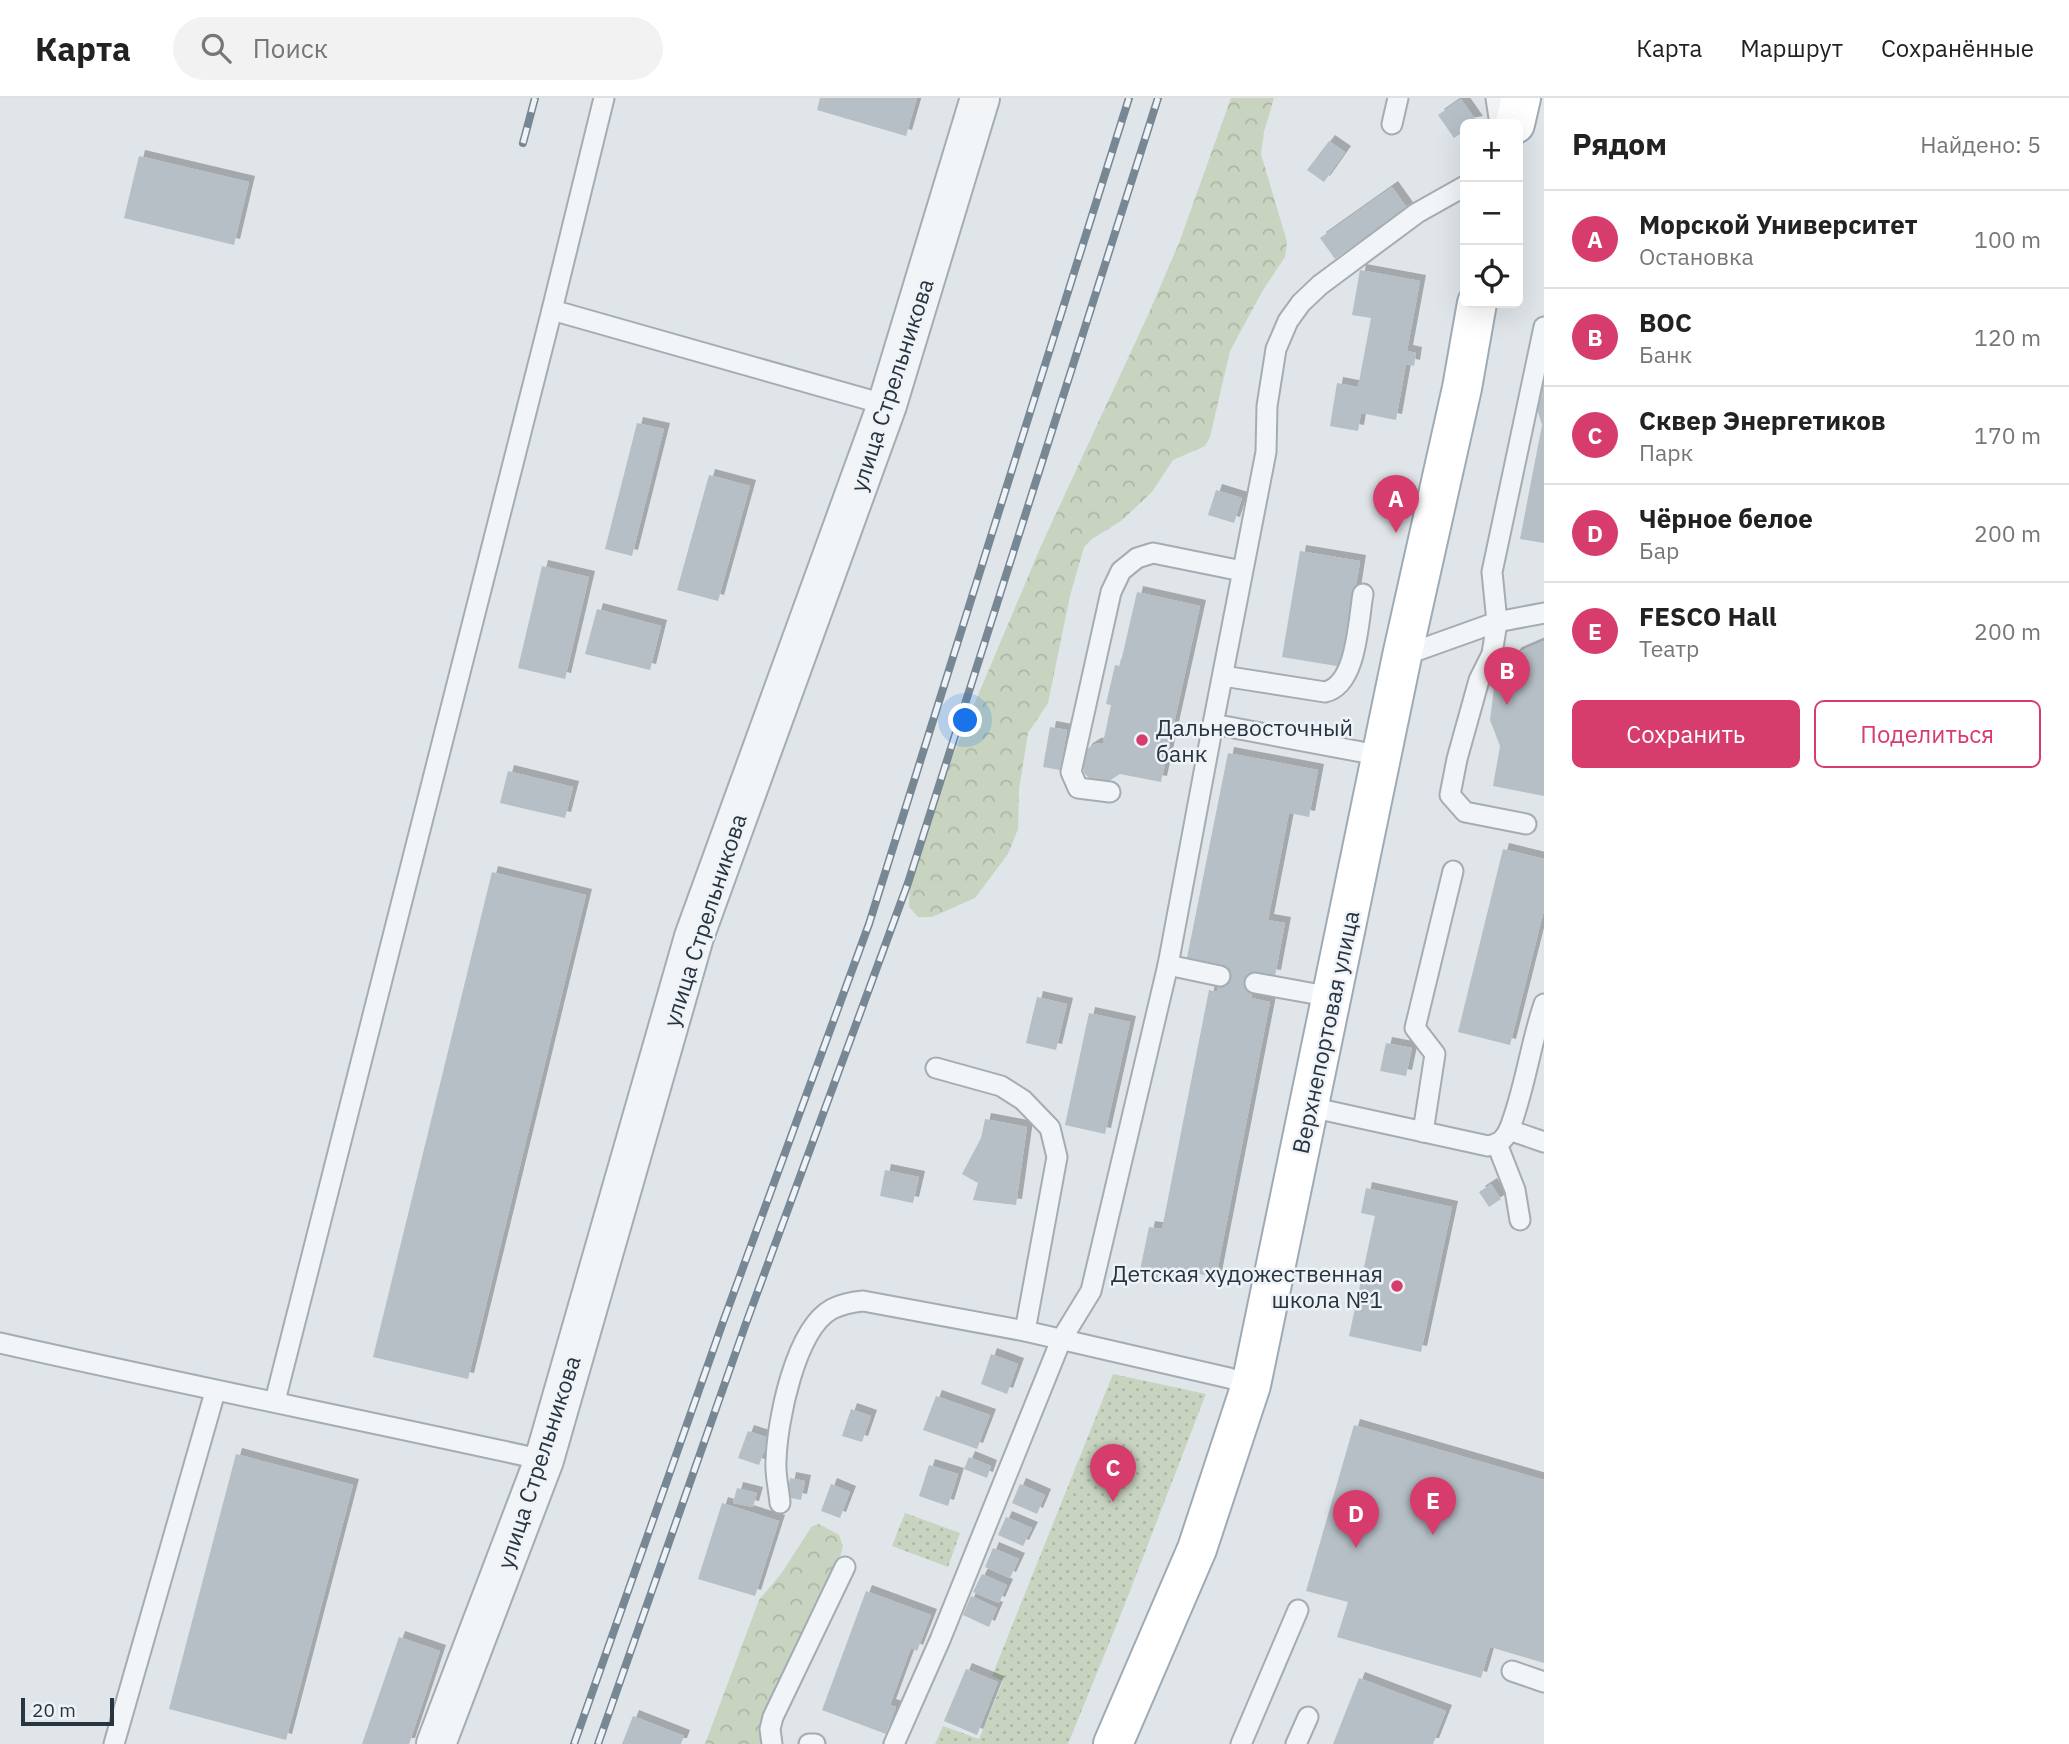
<!DOCTYPE html>
<html lang="ru">
<meta charset="utf-8">
<style>
body{margin:0;font-family:"IBM Plex Sans",sans-serif;background:#f2f2f2;color:#222}
.controls{position:absolute;right:21px;top:21px;display:grid;overflow:hidden;border-radius:10px;box-shadow:0 7px 28px #0002}
.controls button{width:63px;height:63px;display:grid;place-items:center;padding:0;border:0;border-bottom:2px solid #e0e0e0;background:#fff;color:#222;font:35px sans-serif}
.scale{position:absolute;left:21px;bottom:18px;width:93px;box-sizing:border-box;padding-left:7px;border:4px solid #273541;border-top:0;font-size:19px;line-height:24px;white-space:nowrap;color:#273541;-webkit-text-stroke:5px #eff3f7;paint-order:stroke}
.you{position:absolute;left:966px;top:623px;width:24px;height:24px;margin:-18px;border:5px solid #fff;border-radius:50%;background:#1a73e8;box-shadow:0 0 0 10px #1a73e833}
.badge{display:grid;place-items:center;width:46px;height:46px;border-radius:50%;background:#d63c6c;color:#fff;font-size:23px;font-weight:700}
.pin{position:absolute;translate:-50% -58px;filter:drop-shadow(0 2px 4px #0008)}
.pin::after{content:'';position:absolute;top:37px;width:24px;height:21px;background:inherit;clip-path:polygon(0 0,100% 0,50% 100%)}
.list{margin:0;padding:0;list-style:none}
h2{display:flex;justify-content:space-between;align-items:center;height:91px;margin:0;padding:0 28px;font-size:30px}
h2 small{font-size:23px;font-weight:400;color:#767676}
.list li{display:grid;grid-template-columns:46px 1fr auto;gap:21px;align-items:center;box-sizing:border-box;height:98px;padding:0 28px;border-top:2px solid #e0e0e0}
.list b{display:block;font-size:26px;white-space:nowrap}
.list p{margin:0;font-size:23px;white-space:nowrap;color:#767676}
.list em{font-size:23px;font-style:normal;color:#767676}
.actions{display:flex;gap:14px;padding:21px 28px}
.actions a{flex:1;padding:16px 0;border:2px solid #d63c6c;border-radius:10px;text-align:center;font-size:24px;color:#d63c6c}
.actions .main{background:#d63c6c;color:#fff}
.icon{flex:none;width:38px;height:38px;fill:none;stroke:currentColor;stroke-width:2;stroke-linecap:round;stroke-linejoin:round}
.map{position:relative;flex:none;width:1544px;height:1646px;overflow:hidden}
header{display:flex;align-items:center;gap:42px;box-sizing:border-box;height:98px;padding:0 35px;background:#fff;border-bottom:2px solid #e0e0e0}
header strong{font-size:33px}
nav{display:flex;gap:38px;margin-inline-start:auto;font-size:24px}
.search{width:490px;height:63px;background:#f2f2f2;display:flex;align-items:center;gap:18px;box-sizing:border-box;padding:0 24px;border-radius:38px;color:#767676;font-size:26px}
main{display:flex}
aside{flex:1;background:#fff}
.map>svg:first-child{display:block}
</style>
<header>
<strong>Карта</strong>
<div class="search"><svg class="icon" aria-label="search" viewBox="0 0 24 24"><circle cx="10" cy="10" r="6"/><path d="M15 15l6 6"/></svg>Поиск</div>
<nav><a>Карта</a><a>Маршрут</a><a>Сохранённые</a></nav>
</header>
<main>
<div class="map">
<svg width="1544" height="1646" viewBox="0 0 1544 1646">
<defs>
<pattern id="grass-dots" width="8" height="8" patternUnits="userSpaceOnUse" patternTransform="scale(1.75)"><rect width="8" height="8" fill="#c8d4c0"/><path d="M2 2h.1M6 6h.1" fill="none" stroke="#acb7a6" stroke-width="1.8" stroke-linecap="round"/></pattern>
<pattern id="forest-crowns" width="20" height="18" patternUnits="userSpaceOnUse" patternTransform="scale(1.75)"><rect width="20" height="18" fill="#c8d4c0"/><path d="M2 6a3 3 0 1 1 6 0M12 15a3 3 0 1 1 6 0" fill="none" stroke="#acb7a6"/></pattern>
<filter id="shadow"><feDropShadow dx="6" dy="-6" stdDeviation="0" flood-color="#0004"/></filter>
</defs>
<rect width="100%" height="100%" fill="#dfe5e9"/>
<g fill="url(#grass-dots)">
<path d="M1113,1276L1206,1296L1123,1511L1068,1646H935L943,1628L979,1641L1003,1583L992,1578Z"/>
<path d="M905,1415L960,1435L948,1469L892,1448Z"/>
</g>
<g fill="url(#forest-crowns)">
<path d="M1231,0H1274L1264,34L1261,56L1287,144L1285,159L1263,192L1230,253L1210,339L1205,348L1173,362L1152,394L1121,423L1092,441L1084,449L1070,498L1048,605L1028,635L1019,691L1018,731L1008,756L975,800L932,819H918L909,809L910,783L922,739L960,640L1041,448L1148,217L1179,145Z"/>
<path d="M819,1426L839,1437L843,1448L839,1463L761,1631V1646H705L759,1502L781,1476L812,1428Z"/>
</g>
<g fill="#b6bfc6" filter="url(#shadow)">
<path d="M820,0H917L906,38L817,12Z"/>
<path d="M1461,1L1477,24L1465,26V33L1454,40L1438,17Z"/>
<path d="M1329,43L1345,54L1324,84L1307,72Z"/>
<path d="M139,58L249,84L234,147L124,120Z"/>
<path d="M1392,89L1407,110L1335,161L1320,140Z"/>
<path d="M1360,172L1420,183L1407,253L1416,255L1414,268L1406,266L1396,322L1361,315L1358,333L1330,328L1337,285L1358,289L1371,220L1352,217Z"/>
<path d="M1543,285L1544,286V445L1520,441L1542,327L1537,311Z"/>
<path d="M637,325L664,331L632,458L605,451Z"/>
<path d="M709,377L750,388L718,503L677,492Z"/>
<path d="M1216,392L1242,400L1234,425L1208,417Z"/>
<path d="M1300,453L1360,463L1343,569L1282,559Z"/>
<path d="M542,468L589,479L565,581L518,570Z"/>
<path d="M1137,494L1200,508L1161,684L1120,676L1106,685L1092,683L1084,675L1081,659L1087,651L1095,646L1103,645L1111,607L1106,606L1115,567L1120,568Z"/>
<path d="M597,511L661,528L650,572L585,556Z"/>
<path d="M1544,543V698L1493,688L1500,648L1490,622L1494,590L1501,572L1516,555Z"/>
<path d="M1050,629L1067,632L1060,672L1043,669Z"/>
<path d="M1228,655L1318,672L1309,719L1289,715L1268,822L1285,825L1275,878L1257,875L1251,900L1270,904L1216,1179L1183,1173L1180,1185L1139,1177L1149,1129L1162,1131L1209,892L1217,894L1222,867L1187,860Z"/>
<path d="M508,673L573,689L565,720L500,705Z"/>
<path d="M1503,751L1544,761V812L1510,947L1458,934Z"/>
<path d="M492,774L586,797L468,1281L373,1259Z"/>
<path d="M1037,899L1067,906L1056,952L1026,945Z"/>
<path d="M1089,915L1130,924L1105,1036L1065,1027Z"/>
<path d="M1386,945L1412,950L1406,978L1380,973Z"/>
<path d="M985,1021L1027,1029L1016,1107L973,1102L978,1085L962,1076L981,1040Z"/>
<path d="M885,1072L919,1079L913,1105L880,1098Z"/>
<path d="M1491,1086L1501,1101L1489,1109L1479,1094Z"/>
<path d="M1366,1090L1452,1109L1421,1254L1349,1238L1375,1118L1361,1115Z"/>
<path d="M991,1256L1018,1266L1007,1296L981,1286Z"/>
<path d="M936,1298L990,1317L977,1351L923,1332Z"/>
<path d="M851,1311L871,1318L862,1344L842,1338Z"/>
<path d="M1354,1327L1544,1382V1565L1490,1549L1481,1580L1337,1539L1348,1504L1306,1493Z"/>
<path d="M748,1333L769,1340L759,1367L738,1360Z"/>
<path d="M236,1356L353,1387L286,1642L169,1611Z"/>
<path d="M969,1359L991,1368L987,1380L964,1371Z"/>
<path d="M929,1367L958,1376L948,1408L919,1398Z"/>
<path d="M790,1380L805,1383L801,1402L786,1399Z"/>
<path d="M831,1386L850,1394L840,1420L821,1413Z"/>
<path d="M1020,1386L1045,1397L1037,1416L1012,1405Z"/>
<path d="M737,1390L757,1395L753,1409L733,1405Z"/>
<path d="M722,1405L779,1423L755,1498L698,1481Z"/>
<path d="M1006,1419L1032,1430L1023,1448L998,1437Z"/>
<path d="M993,1450L1019,1461L1010,1480L985,1469Z"/>
<path d="M982,1476L1007,1487L999,1505L973,1494Z"/>
<path d="M866,1493L931,1517L917,1553L911,1550L890,1607L896,1609L886,1636L822,1612Z"/>
<path d="M971,1498L997,1510L989,1529L963,1517Z"/>
<path d="M399,1539L440,1553L409,1646H362Z"/>
<path d="M966,1571L998,1584L977,1637L944,1623Z"/>
<path d="M1359,1580L1446,1613L1433,1646H1333Z"/>
<path d="M633,1618L684,1638L681,1646H622Z"/>
</g>
<g fill="none" stroke-linecap="round" stroke-linejoin="round">
<defs>
<g id="service">
<path d="M604,0L552,212L887,307"/>
<path d="M1496,0L1499,20L1505,26"/>
<path d="M1392,26L1398,0"/>
<path d="M1402,558L1497,524L1544,515"/>
<path d="M1223,578L1325,594C1357,587 1358,524 1363,496"/>
<path d="M1383,658L1213,626L1266,354L1267,308L1276,251L1288,223L1301,205L1320,187L1417,115L1465,88"/>
<path d="M1110,694L1078,690L1071,674L1111,494L1121,473L1137,460L1153,455L1242,473"/>
<path d="M1526,726L1465,714L1450,697L1457,661L1479,582L1492,556L1497,524L1492,474L1544,229"/>
<path d="M1168,867L1220,878"/>
<path d="M1255,885L1332,899"/>
<path d="M936,970L1001,988L1023,1002L1050,1030L1057,1059L1025,1233"/>
<path d="M1310,1009L1488,1048C1499,1046 1504,1042 1509,1032L1544,1044"/>
<path d="M1509,1032C1525,992 1530,947 1544,906"/>
<path d="M1423,1034L1435,956L1415,930L1453,773"/>
<path d="M1497,1046L1515,1092L1520,1122"/>
<path d="M0,1245C181,1286 363,1322 544,1362"/>
<path d="M275,1303L552,212"/>
<path d="M780,1405C779,1392 775,1377 776,1363C777,1324 795,1231 832,1211C842,1206 852,1204 863,1203L1025,1233L1229,1280L1251,1287"/>
<path d="M1512,1573L1544,1584"/>
<path d="M114,1646L215,1294"/>
<path d="M772,1646L770,1631L773,1619L845,1469"/>
<path d="M809,1646H815"/>
<path d="M894,1646L940,1542L1061,1242L1091,1193L1168,867L1213,626"/>
<path d="M1241,1646L1298,1512"/>
<path d="M1296,1646L1308,1619"/>
</g>
<path id="minor" d="M436,1646L544,1362L694,839L887,307L980,0"/>
<g id="primary">
<path d="M1515,26L1521,0"/>
<path d="M1113,1646L1197,1451L1251,1287L1402,558L1462,290L1477,205"/>
</g>
</defs>
<use href="#service" stroke="#a4adb3" stroke-width="23"/>
<use href="#minor" stroke="#a4adb3" stroke-width="42"/>
<use href="#primary" stroke="#9eabb6" stroke-width="42"/>
<use href="#service" stroke="#f2f5f7" stroke-width="19"/>
<use href="#minor" stroke="#f2f5f7" stroke-width="38"/>
<use href="#primary" stroke="#fff" stroke-width="38"/>
<defs>
<g id="rail">
<path d="M523,45L535,0"/>
<path d="M574,1646L723,1224L869,826L1129,0"/>
<path d="M598,1646L745,1228L908,785L1158,0"/>
</g>
</defs>
<use href="#rail" stroke="#778794" stroke-width="8"/>
<use href="#rail" stroke="#eff3f7" stroke-width="5" stroke-dasharray="16" stroke-linecap="butt"/>
</g>
<g fill="#d63c6c" stroke="#eff3f7" stroke-width="2.5">
<circle cx="1142" cy="642" r="7"/>
<circle cx="1397" cy="1188" r="7"/>
</g>
<g text-anchor="middle" dominant-baseline="central" stroke-width="5" stroke-linejoin="round" paint-order="stroke">
<g font-size="23" fill="#273541" stroke="#eff3f7">
<text transform="translate(891 287) rotate(-72)">улица Стрельникова</text>
<text transform="translate(704 822) rotate(-72)">улица Стрельникова</text>
<text transform="translate(1325 934) rotate(-78)">Верхнепортовая улица</text>
<text transform="translate(538 1364) rotate(-72)">улица Стрельникова</text>
</g>
<g font-size="23" fill="#273541" stroke="#eff3f7" text-anchor="start">
<text x="1156" y="629">Дальневосточный<tspan x="1156" dy="26">банк</tspan></text>
<text x="1383" y="1175" text-anchor="end">Детская художественная<tspan x="1383" dy="26">школа №1</tspan></text>
</g>
</g>
</svg>
<div class="controls">
<button>+</button>
<button>−</button>
<button><svg class="icon" aria-label="locate" viewBox="0 0 24 24"><circle cx="12" cy="12" r="6"/><path d="M12 2v4M12 18v4M2 12h4M18 12h4"/></svg></button>
</div>
<div class="scale">20 m</div>
<div class="you"></div>
<div class="pin badge" style="left:1396px;top:435px">A</div>
<div class="pin badge" style="left:1507px;top:607px">B</div>
<div class="pin badge" style="left:1113px;top:1404px">C</div>
<div class="pin badge" style="left:1356px;top:1450px">D</div>
<div class="pin badge" style="left:1433px;top:1437px">E</div>
</div>
<aside>
<h2>Рядом<small>Найдено: 5</small></h2>
<ul class="list">
<li><span class="badge">A</span><div><b>Морской Университет</b><p>Остановка</p></div><em>100 m</em></li>
<li><span class="badge">B</span><div><b>BOC</b><p>Банк</p></div><em>120 m</em></li>
<li><span class="badge">C</span><div><b>Сквер Энергетиков</b><p>Парк</p></div><em>170 m</em></li>
<li><span class="badge">D</span><div><b>Чёрное белое</b><p>Бар</p></div><em>200 m</em></li>
<li><span class="badge">E</span><div><b>FESCO Hall</b><p>Театр</p></div><em>200 m</em></li>
</ul>
<div class="actions"><a class="main">Сохранить</a><a>Поделиться</a></div>
</aside>
</main>
